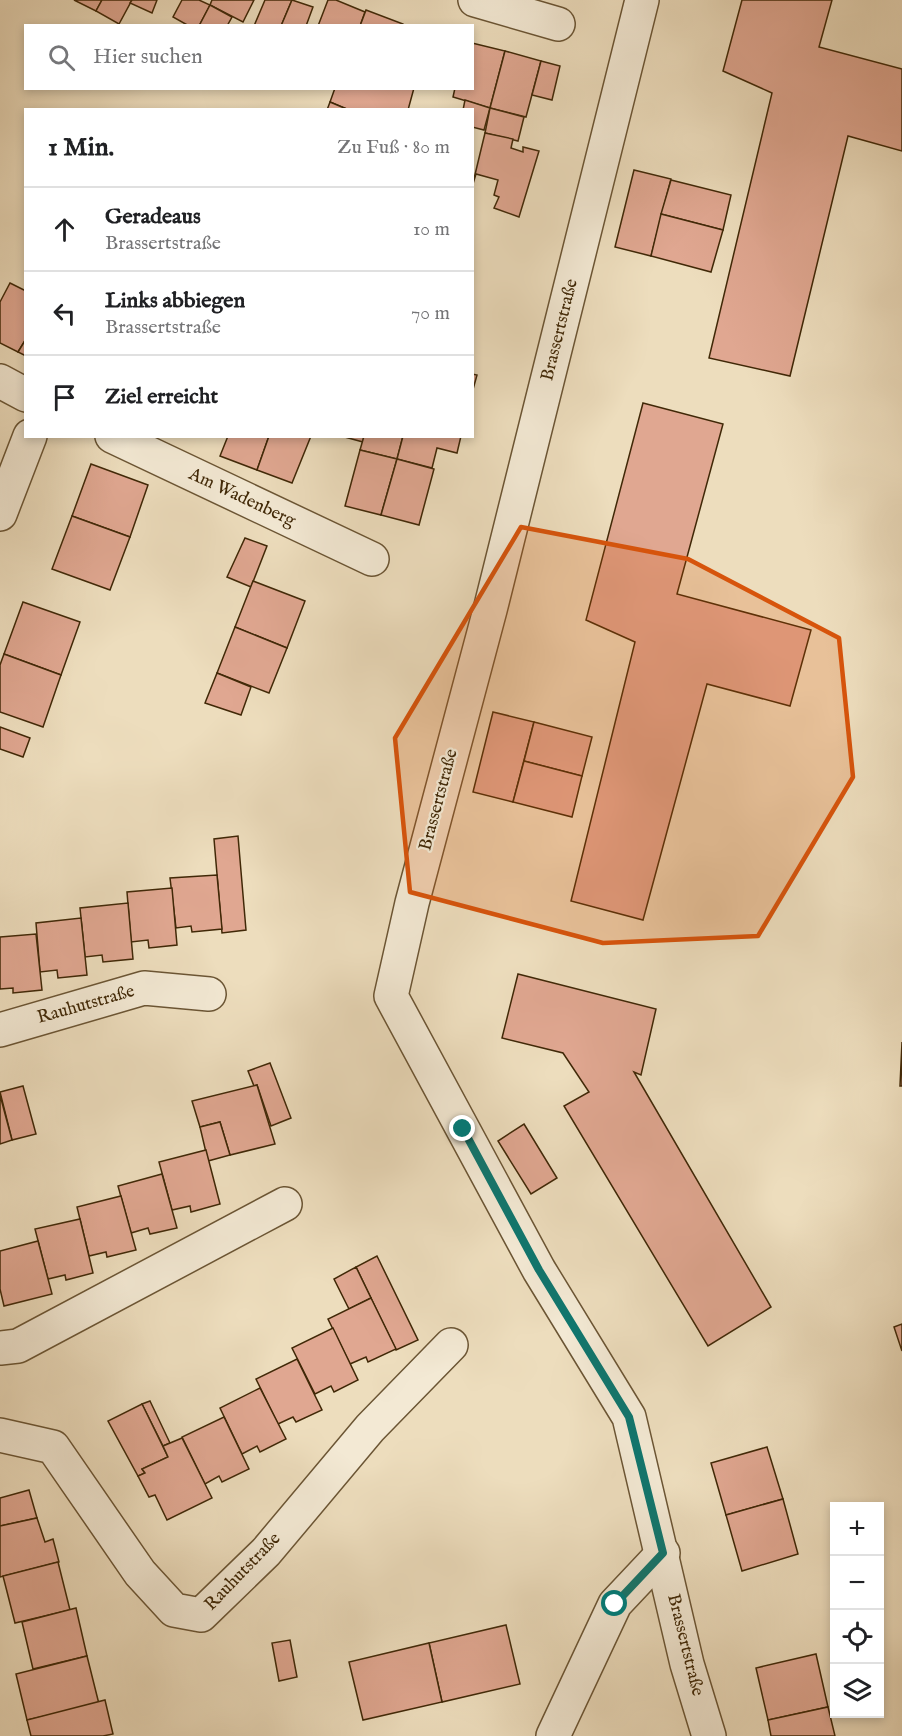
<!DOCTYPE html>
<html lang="de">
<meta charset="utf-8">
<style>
body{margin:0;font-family:"IM FELL English",serif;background:#f2f2f2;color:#202124}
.controls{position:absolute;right:18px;bottom:18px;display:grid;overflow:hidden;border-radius:0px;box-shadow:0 3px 9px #0003}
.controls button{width:54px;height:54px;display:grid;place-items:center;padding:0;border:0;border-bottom:2px solid #e0e0e0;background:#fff;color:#202124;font:30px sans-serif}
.stop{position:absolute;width:18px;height:18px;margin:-14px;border:4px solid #0f766e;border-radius:50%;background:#fff}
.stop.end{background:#0f766e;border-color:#fff;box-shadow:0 2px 6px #0008}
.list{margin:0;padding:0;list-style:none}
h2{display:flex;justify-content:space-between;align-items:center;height:78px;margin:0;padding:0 24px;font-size:26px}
h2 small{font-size:20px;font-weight:400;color:#757577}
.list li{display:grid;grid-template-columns:39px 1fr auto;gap:18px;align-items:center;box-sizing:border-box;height:84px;padding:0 24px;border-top:2px solid #e0e0e0}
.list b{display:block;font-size:22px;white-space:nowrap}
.list p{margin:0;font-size:20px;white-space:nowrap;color:#757577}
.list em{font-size:20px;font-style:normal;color:#757577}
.icon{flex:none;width:33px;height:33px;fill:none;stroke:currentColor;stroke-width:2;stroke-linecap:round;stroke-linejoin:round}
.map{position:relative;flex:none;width:902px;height:1736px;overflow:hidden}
.search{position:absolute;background:#fff;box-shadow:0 3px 9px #0003;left:24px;top:24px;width:450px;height:66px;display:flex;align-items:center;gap:15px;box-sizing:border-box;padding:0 21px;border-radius:0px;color:#757577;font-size:22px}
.panel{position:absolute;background:#fff;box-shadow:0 3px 9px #0003;left:24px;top:108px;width:450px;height:330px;border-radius:0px}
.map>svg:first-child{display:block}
</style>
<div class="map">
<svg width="902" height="1736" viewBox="0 0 902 1736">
<rect width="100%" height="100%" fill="#edddbd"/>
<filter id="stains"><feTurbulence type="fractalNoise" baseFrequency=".00333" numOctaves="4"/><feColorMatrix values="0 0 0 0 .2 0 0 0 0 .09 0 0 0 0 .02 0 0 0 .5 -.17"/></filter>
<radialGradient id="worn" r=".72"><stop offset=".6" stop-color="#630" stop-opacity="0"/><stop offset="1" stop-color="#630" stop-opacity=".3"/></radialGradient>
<g fill="#e0a791" stroke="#402807" stroke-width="1.5">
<path d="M74,0H102L96,11Z"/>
<path d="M102,0H132L119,24L96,11Z"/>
<path d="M132,0H157L152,13L130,3Z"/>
<path d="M182,0H199L210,5L199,26H189L173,17Z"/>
<path d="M212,0H254L243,22L210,5Z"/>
<path d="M265,0H292L281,26H254Z"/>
<path d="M292,0L313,7L306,26H281Z"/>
<path d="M328,0H336L365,12L360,26H318Z"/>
<path d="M742,0H832L819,47L902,69V151L848,136L790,376L709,358L772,93L723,71Z"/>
<path d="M210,5L232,17L227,26H199Z"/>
<path d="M366,10L403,24V26H360Z"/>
<path d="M472,43L505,51L490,108L453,97L455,88H472Z"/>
<path d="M505,51L541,61L526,117L490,108Z"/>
<path d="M541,61L560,66L552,100L532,95Z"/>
<path d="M335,88H414L408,110H349L330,102Z"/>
<path d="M465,100L490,108L484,130L472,127V110H463Z"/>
<path d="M330,102L349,110H327Z"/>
<path d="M490,108L524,117L518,141L485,133Z"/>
<path d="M485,133L513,139L511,148L523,152V147L539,151L519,217L494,208L499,197L494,195L498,180L476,174L472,187Z"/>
<path d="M634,170L671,179L651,256L615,247Z"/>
<path d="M671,180L731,195L723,230L661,214Z"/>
<path d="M661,214L723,230L711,272L651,256Z"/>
<path d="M10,283L26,291V339L18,352L0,343V302Z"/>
<path d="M26,339V356L18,352Z"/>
<path d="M472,374L477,375L472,393Z"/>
<path d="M643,403L723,424L677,594L811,630L790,706L707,684L643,920L571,901L635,642L586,620Z"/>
<path d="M228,436H269L257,470L220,456Z"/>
<path d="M269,436H311L292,483L257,470Z"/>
<path d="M341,436H364L363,442Z"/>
<path d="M364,436H403L397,459L360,450Z"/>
<path d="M403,436H461L457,453L437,448L432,468L397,459Z"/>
<path d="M360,450L397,459L381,515L345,506Z"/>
<path d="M397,459L434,469L419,525L381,515Z"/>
<path d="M91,464L148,485L130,537L72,516Z"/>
<path d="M72,516L130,537L110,590L52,569Z"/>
<path d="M245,538L267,546L251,587L227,577Z"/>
<path d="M253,581L305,601L287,648L235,627Z"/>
<path d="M23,602L80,622L61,675L4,654Z"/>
<path d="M235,627L287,648L269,693L217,673Z"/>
<path d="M4,654L61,675L43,727L0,712V665Z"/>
<path d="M217,673L251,687L241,715L205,703Z"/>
<path d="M493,712L534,722L513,802L473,792Z"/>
<path d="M534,722L592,737L582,776L524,761Z"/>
<path d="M0,727L30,738L23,757L0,749Z"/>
<path d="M524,761L582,776L572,817L513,802Z"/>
<path d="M238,836L246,930L222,933L214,839Z"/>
<path d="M217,875L222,929L192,932L191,926L176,928L170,878Z"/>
<path d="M172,888L177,945L149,948L148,940L131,942L127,892Z"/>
<path d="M128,903L133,959L103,962L102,955L85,957L80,908Z"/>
<path d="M81,918L87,975L58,978L57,970L40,972L36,923Z"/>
<path d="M36,934L42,990L13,993V988L0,989V937Z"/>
<path d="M518,974L656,1009L641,1075L634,1072L771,1307L708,1346L564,1106L589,1092L563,1053L502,1038Z"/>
<path d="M902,1042V1086H900Z"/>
<path d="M270,1063L291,1118L271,1126L257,1085L254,1086L248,1071Z"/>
<path d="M257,1085L275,1144L230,1155L220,1122L200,1127L192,1101Z"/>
<path d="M23,1086L36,1134L12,1140L0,1092Z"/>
<path d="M0,1095L12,1140L0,1144Z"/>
<path d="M220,1122L230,1155L208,1161L200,1127Z"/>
<path d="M524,1124L557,1178L531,1194L498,1141Z"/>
<path d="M206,1150L220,1204L191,1212L190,1206L172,1210L159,1162Z"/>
<path d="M162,1174L177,1228L150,1234L148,1228L131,1233L118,1186Z"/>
<path d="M121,1196L136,1250L107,1257L106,1252L89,1256L77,1207Z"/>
<path d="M80,1219L93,1273L66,1280L65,1275L48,1279L35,1229Z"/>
<path d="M38,1241L52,1294L4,1306L0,1289V1251Z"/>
<path d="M377,1256L418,1340L396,1350L356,1267Z"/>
<path d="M356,1267L371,1298L349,1309L334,1279Z"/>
<path d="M371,1298L396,1349L368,1362L366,1357L350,1364L328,1319Z"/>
<path d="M902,1324V1351L894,1327Z"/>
<path d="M333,1328L358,1380L334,1392L331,1386L315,1394L292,1348Z"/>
<path d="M297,1359L322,1410L296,1422L293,1417L278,1424L256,1379Z"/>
<path d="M260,1388L286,1439L260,1452L257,1446L242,1454L220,1408Z"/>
<path d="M150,1401L170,1443L163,1446L142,1404Z"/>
<path d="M142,1404L168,1457L142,1469L145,1473L138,1476L108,1421Z"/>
<path d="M224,1417L249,1469L222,1482L219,1476L205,1484L182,1437Z"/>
<path d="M182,1438L212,1498L167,1520L155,1495L149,1497L138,1476L145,1473L142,1469L168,1457L163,1446Z"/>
<path d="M767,1447L783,1499L726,1515L711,1463Z"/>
<path d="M29,1490L37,1518L0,1526V1498Z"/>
<path d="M783,1499L798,1554L742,1571L726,1515Z"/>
<path d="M37,1518L45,1542L53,1539L59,1562L0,1577V1526Z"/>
<path d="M58,1562L70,1610L15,1623L3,1576Z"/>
<path d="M76,1608L87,1656L33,1669L22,1622Z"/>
<path d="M506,1625L520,1684L442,1702L429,1643Z"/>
<path d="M290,1640L297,1677L279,1681L272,1643Z"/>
<path d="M429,1643L442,1702L363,1720L349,1662Z"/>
<path d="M816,1654L828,1707L768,1720L756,1668Z"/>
<path d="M87,1656L99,1704L27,1720L16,1674Z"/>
<path d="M105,1700L113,1734L103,1736H31L27,1720Z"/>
<path d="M828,1707L835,1736H771L768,1720Z"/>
</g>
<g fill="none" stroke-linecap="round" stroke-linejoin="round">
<defs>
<g id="minor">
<path d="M475,0L558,24"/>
<path d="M642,0L490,610L412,903L391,996L539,1270L629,1417L687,1664L709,1736"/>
<path d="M0,381L26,395"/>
<path d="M112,436L372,559"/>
<path d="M0,514L30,436"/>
<path d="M0,1030L144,988L209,994"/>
<path d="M0,1348L18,1346L285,1204"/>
<path d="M0,1435L53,1447L140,1573L174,1610L201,1615L266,1552L370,1428L451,1345"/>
<path d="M553,1736L615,1604L663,1553"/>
</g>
</defs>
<use href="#minor" stroke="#6b5534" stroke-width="36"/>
<use href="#minor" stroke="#f3e9d4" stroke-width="33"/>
</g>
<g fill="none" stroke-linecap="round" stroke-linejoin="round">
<path stroke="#0f766e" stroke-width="8" d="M463,1129L539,1270L629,1417L663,1553L615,1604"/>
</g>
<path fill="#d7540c" fill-opacity="0.2" stroke="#d7540c" stroke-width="4.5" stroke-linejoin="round" d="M521,527L688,559L839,638L853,777L758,936L603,943L410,892L395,738Z"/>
<g text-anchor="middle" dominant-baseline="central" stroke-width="4.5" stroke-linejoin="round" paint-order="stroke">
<g font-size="18" fill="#402807" stroke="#f3e9d4">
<text transform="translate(560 330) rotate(-76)">Brassertstraße</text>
<text transform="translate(242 498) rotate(25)">Am Wadenberg</text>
<text transform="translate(439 800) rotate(-75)">Brassertstraße</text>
<text transform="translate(86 1005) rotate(-16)">Rauhutstraße</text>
<text transform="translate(243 1572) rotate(-46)">Rauhutstraße</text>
<text transform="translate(685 1645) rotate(76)">Brassertstraße</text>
</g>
</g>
<rect width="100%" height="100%" filter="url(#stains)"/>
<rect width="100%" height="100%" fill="url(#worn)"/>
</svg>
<div class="controls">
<button>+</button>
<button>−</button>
<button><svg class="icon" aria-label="locate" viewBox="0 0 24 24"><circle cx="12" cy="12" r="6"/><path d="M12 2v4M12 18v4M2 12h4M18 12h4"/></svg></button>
<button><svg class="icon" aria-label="layers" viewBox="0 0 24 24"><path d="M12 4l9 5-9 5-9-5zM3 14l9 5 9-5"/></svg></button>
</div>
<div class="stop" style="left:615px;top:1604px"></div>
<div class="stop end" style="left:463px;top:1129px"></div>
<div class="search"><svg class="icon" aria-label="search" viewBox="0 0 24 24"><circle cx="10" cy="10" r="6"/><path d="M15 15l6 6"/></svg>Hier suchen</div>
<section class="panel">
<h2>1 Min.<small>Zu Fuß · 80 m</small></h2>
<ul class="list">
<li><svg class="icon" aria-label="ahead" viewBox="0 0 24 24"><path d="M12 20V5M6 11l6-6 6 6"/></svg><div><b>Geradeaus</b><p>Brassertstraße</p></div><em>10 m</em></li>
<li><svg class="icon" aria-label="left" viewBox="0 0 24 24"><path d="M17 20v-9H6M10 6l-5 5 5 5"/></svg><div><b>Links abbiegen</b><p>Brassertstraße</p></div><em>70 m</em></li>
<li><svg class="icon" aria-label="arrive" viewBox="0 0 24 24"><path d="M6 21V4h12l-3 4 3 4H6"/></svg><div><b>Ziel erreicht</b></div></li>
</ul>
</section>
</div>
